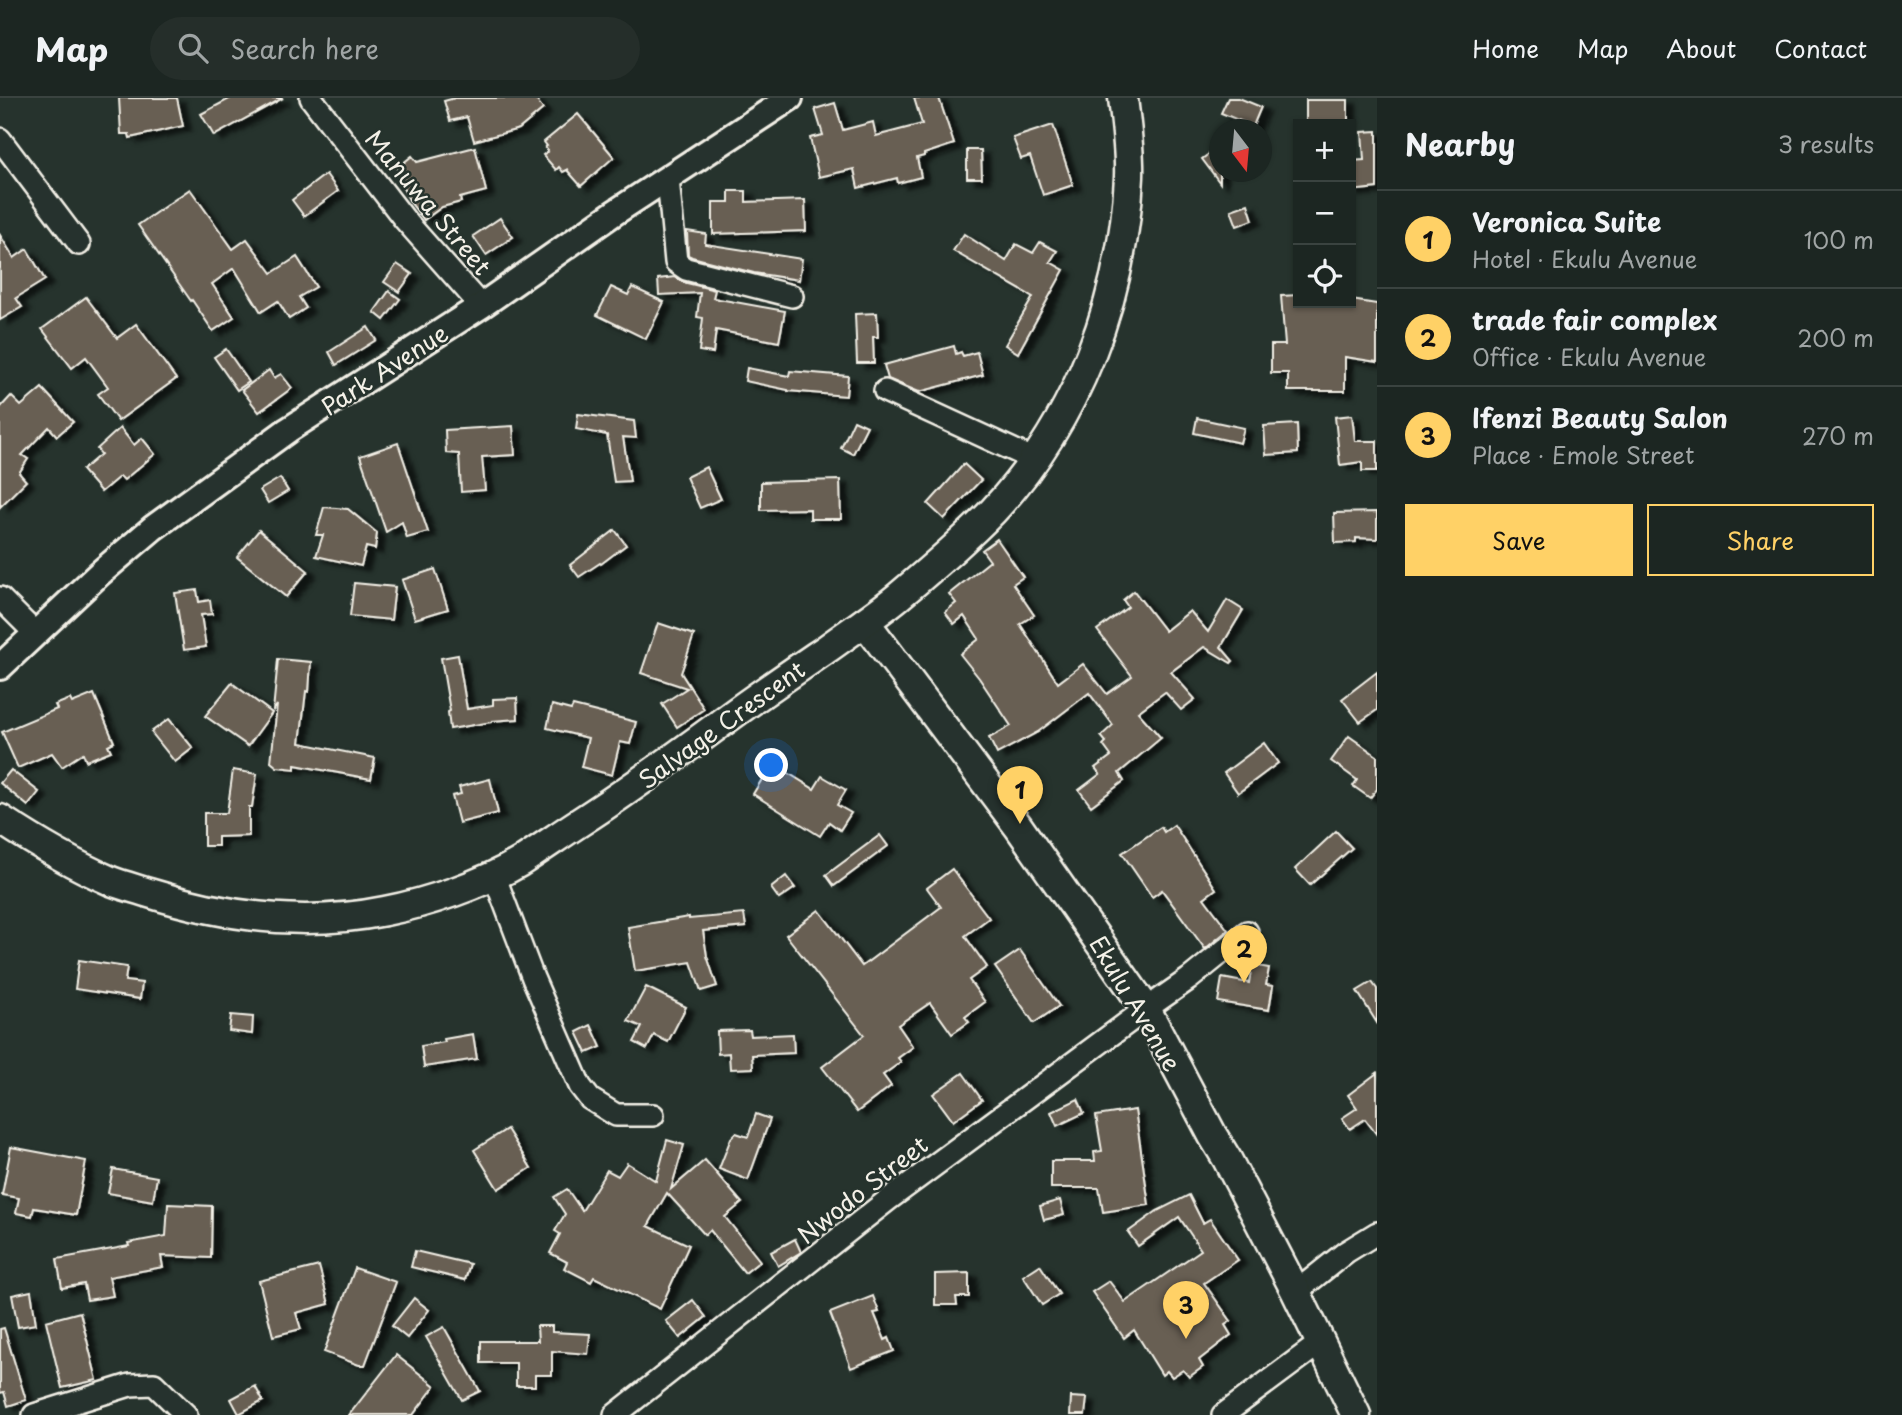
<!DOCTYPE html>
<meta charset="utf-8">
<style>
body{margin:0;font-family:"Playpen Sans",sans-serif;background:#252e2a;color:#f1f3f6}
.controls{position:absolute;right:21px;top:21px;display:grid;overflow:hidden;border-radius:0px;box-shadow:0 2px 5px #0004}
.controls button{width:63px;height:63px;display:grid;place-items:center;padding:0;border:0;border-bottom:2px solid #3a4340;background:#1c2622;color:#f1f3f6;font:35px sans-serif}
.compass{position:absolute;left:1209px;top:21px;width:63px;height:63px;border-radius:50%;background:#1c2622;box-shadow:0 2px 5px #0004;rotate:164deg}
.you{position:absolute;left:772px;top:668px;width:24px;height:24px;margin:-18px;border:5px solid #fff;border-radius:50%;background:#1a73e8;box-shadow:0 0 0 10px #1a73e833}
.badge{display:grid;place-items:center;width:46px;height:46px;border-radius:50%;background:#ffd166;color:#111;font-size:23px;font-weight:700}
.pin{position:absolute;translate:-50% -58px;filter:drop-shadow(0 2px 4px #0008)}
.pin::after{content:'';position:absolute;top:37px;width:24px;height:21px;background:inherit;clip-path:polygon(0 0,100% 0,50% 100%)}
.list{margin:0;padding:0;list-style:none}
h2{display:flex;justify-content:space-between;align-items:center;height:91px;margin:0;padding:0 28px;font-size:30px}
h2 small{font-size:23px;font-weight:400;color:#a0a5a5}
.list li{display:grid;grid-template-columns:46px 1fr auto;gap:21px;align-items:center;box-sizing:border-box;height:98px;padding:0 28px;border-top:2px solid #3a4340}
.list b{display:block;font-size:26px;white-space:nowrap}
.list p{margin:0;font-size:23px;white-space:nowrap;color:#a0a5a5}
.list em{font-size:23px;font-style:normal;color:#a0a5a5}
.actions{display:flex;gap:14px;padding:21px 28px}
.actions a{flex:1;padding:16px 0;border:2px solid #ffd166;border-radius:0px;text-align:center;font-size:24px;color:#ffd166}
.actions .main{background:#ffd166;color:#111}
.icon{flex:none;width:38px;height:38px;fill:none;stroke:currentColor;stroke-width:2;stroke-linecap:round;stroke-linejoin:round}
.map{position:relative;flex:none;width:1377px;height:1317px;overflow:hidden}
header{display:flex;align-items:center;gap:42px;box-sizing:border-box;height:98px;padding:0 35px;background:#1c2622;border-bottom:2px solid #3a4340}
header strong{font-size:33px}
nav{display:flex;gap:38px;margin-inline-start:auto;font-size:24px}
.search{width:490px;height:63px;background:#252e2a;display:flex;align-items:center;gap:18px;box-sizing:border-box;padding:0 24px;border-radius:38px;color:#a0a5a5;font-size:26px}
main{display:flex}
aside{flex:1;background:#1c2622}
.map>svg:first-child{display:block}
</style>
<header>
<strong>Map</strong>
<div class="search"><svg class="icon" aria-label="search" viewBox="0 0 24 24"><circle cx="10" cy="10" r="6"/><path d="M15 15l6 6"/></svg>Search here</div>
<nav><a>Home</a><a>Map</a><a>About</a><a>Contact</a></nav>
</header>
<main>
<div class="map">
<svg width="1377" height="1317" viewBox="0 0 1377 1317">
<defs>
<filter id="shadow"><feDropShadow dx="8" dy="4.5" stdDeviation="2" flood-color="#0009"/></filter>
</defs>
<rect width="100%" height="100%" fill="#26332d"/>
<filter id="ink" filterUnits="userSpaceOnUse"><feTurbulence type="fractalNoise" baseFrequency=".0143" numOctaves="2"/><feDisplacementMap in="SourceGraphic" scale="14" xChannelSelector="R" yChannelSelector="G"/><feConvolveMatrix kernelMatrix="1 2 1 2 8 2 1 2 1" color-interpolation-filters="sRGB"/></filter>
<g filter="url(#ink)">
<g fill="#685e52" stroke="#f4f1e8" stroke-width="2" filter="url(#shadow)">
<path d="M119,0H177L183,28L130,40L129,36H121Z"/>
<path d="M231,0H283L214,38L201,16Z"/>
<path d="M455,0H535L543,11L519,31L474,43L467,19L450,23L444,3Z"/>
<path d="M914,0H939L954,46L924,56V58L917,60L921,79L898,85L897,80L858,90L854,71L819,79L810,40L823,37L815,11L835,5L843,32L873,24L876,38L922,26Z"/>
<path d="M1228,0H1239L1261,9L1253,28L1221,15Z"/>
<rect x="1306" y="2" width="42" height="24"/>
<path d="M578,16L614,59L581,88L567,72L569,71L563,74L559,69L556,72L543,57L548,53L545,49L547,48L544,44Z"/>
<path d="M1053,27L1073,87L1043,97L1030,58L1021,61L1013,40Z"/>
<path d="M1377,33V90L1351,93V63L1364,62L1362,34Z"/>
<path d="M1220,48V85L1202,61Z"/>
<path d="M475,49L486,93L460,100L461,104L442,109L424,122L410,104L399,82L404,79L397,70L412,58L417,64Z"/>
<path d="M967,52H981L982,80H967Z"/>
<path d="M326,76L338,93L304,118L292,102Z"/>
<path d="M190,91L233,151L247,141L272,175L297,159L316,189L299,199L306,210L289,221L278,203L261,214L234,170L212,186L234,219L213,233L192,202L191,203L138,127Z"/>
<path d="M729,93H746V104L805,102L806,133L713,136V104H729Z"/>
<path d="M1248,106L1253,122L1237,128L1231,112Z"/>
<path d="M500,120L513,139L486,157L473,138Z"/>
<path d="M687,133L706,136L705,146L802,161L799,182L754,175L692,159L688,157Z"/>
<path d="M964,136L1006,163L1016,146L1033,155L1040,144L1057,153L1050,164L1064,172L1018,255L1005,247L1033,199L953,153Z"/>
<path d="M0,137L14,160L27,151L45,182L16,200L22,209L0,222Z"/>
<path d="M397,166L412,176L399,194L384,184Z"/>
<path d="M675,179L683,184L715,192L713,200L785,213L779,244L716,232L713,255L699,253L703,220L697,219L700,195L659,197L658,181Z"/>
<path d="M611,189L628,197L632,189L664,204L646,241L597,217Z"/>
<path d="M389,193L400,201L384,222L374,214Z"/>
<path d="M1298,197V205H1351V202L1377,206V264L1345,259V293H1288V275H1271V247H1285L1281,198Z"/>
<path d="M86,199L117,240L136,226L176,281L118,323L98,296L108,289L86,259L72,270L42,231Z"/>
<path d="M877,215L878,239H873L874,265H857L855,216Z"/>
<path d="M368,229L376,242L336,267L329,254Z"/>
<path d="M954,248L956,256L961,254L963,258L977,254L983,277L919,294L888,281L884,267Z"/>
<path d="M226,251L249,284L237,292L214,259Z"/>
<path d="M747,270L789,278L790,273L848,278L846,298L788,293V292L745,283Z"/>
<path d="M269,272L274,280L281,276L292,290L259,314L242,292Z"/>
<path d="M42,290L73,324L57,338L49,329L22,357L28,361L19,375L26,383L0,409V310L11,298L21,308Z"/>
<path d="M578,316L634,323L636,340L623,339L630,383L614,384L607,337L576,331Z"/>
<path d="M1352,317L1355,343H1377V373H1362V364L1340,367L1335,319Z"/>
<path d="M1197,320L1244,330L1240,345L1194,335Z"/>
<path d="M854,322L867,328L853,356L841,350Z"/>
<path d="M1297,326L1298,355L1266,357L1264,328Z"/>
<path d="M513,328L515,357L482,359L485,392L461,394L459,356L446,355L445,332Z"/>
<path d="M120,330L134,347L142,340L155,356L124,382L120,378L101,394L82,372L101,356L97,351Z"/>
<path d="M398,345L428,434L407,440L402,424L386,434L360,358Z"/>
<path d="M964,366L981,382L944,421L928,406Z"/>
<path d="M706,369L721,401L700,410L686,379Z"/>
<path d="M280,380L288,393L268,405L260,392Z"/>
<path d="M840,382L841,421H810V411L761,412V384Z"/>
<path d="M324,409L348,411L377,435L375,451L366,449L361,468L316,458L323,437H316Z"/>
<path d="M1377,414V441L1356,440V444L1335,445L1334,415Z"/>
<path d="M259,432L308,473L286,499L237,459Z"/>
<path d="M615,432L626,447L601,466L600,465L579,479L570,467Z"/>
<path d="M997,441L1023,479L1013,486L1034,517L1020,526L1058,585L1083,566L1107,596L1132,578L1097,532L1128,509L1123,502L1134,493L1165,533L1190,513L1208,534L1227,502L1243,512L1221,549L1233,563L1231,565L1204,549L1171,574L1195,601L1181,612L1165,594L1138,614L1161,640L1119,675L1124,683L1091,708L1079,692L1100,676L1095,670L1111,658L1103,647L1106,644L1101,638L1113,627L1089,595L1038,634L997,656L989,640L1011,628L979,580L960,556L979,541L964,518L954,526L945,514L956,505L949,496L990,463L982,452Z"/>
<path d="M435,471L448,511L415,521L402,482Z"/>
<path d="M354,485L395,489L391,522L350,518Z"/>
<path d="M197,492L199,504L210,502L212,516L201,517L206,549L184,552L175,495Z"/>
<path d="M658,525L694,537L681,575L704,611L677,629L662,606L687,590L641,575Z"/>
<path d="M458,557L467,611L493,607V601L517,600L518,621L492,623V624L450,631L448,614L450,613L441,560Z"/>
<path d="M278,561L311,564L309,594L306,593L300,645L375,660L371,681L295,667V671L277,669L271,664L277,607L273,613Z"/>
<path d="M1377,574V612L1360,624L1342,601Z"/>
<path d="M232,585L272,615L248,648L205,618Z"/>
<path d="M94,596L114,644L108,647L111,653L86,663L83,655L62,669L52,655L18,670L2,634L57,611L55,607L70,601L72,605Z"/>
<path d="M552,607L571,612L573,608L636,624L630,646L620,644L612,677L581,669L588,640L547,630Z"/>
<path d="M169,621L193,650L175,664L151,634Z"/>
<path d="M1349,638L1377,658V691L1370,700L1353,688L1357,682L1331,663Z"/>
<path d="M1264,645L1278,665L1238,695L1224,675Z"/>
<path d="M772,665L814,691L822,678L846,692L837,707L851,715L840,732L829,724L820,738L753,696Z"/>
<path d="M11,672L39,694L28,708L0,685Z"/>
<path d="M233,672L257,676L252,709H249V738L218,739V748H204V715H227Z"/>
<path d="M490,681L498,715L459,725L452,698L461,696L459,689Z"/>
<path d="M1174,727L1216,791L1204,800L1228,832L1205,851L1162,792L1152,799L1122,755L1161,729L1164,734Z"/>
<path d="M1336,733L1352,750L1310,787L1295,771Z"/>
<path d="M880,737L888,748L834,788L826,777Z"/>
<path d="M952,771L989,820L965,838L987,869L969,882L985,904L965,919L969,924L952,936L930,905L898,927L913,949L898,960L901,964L883,977L891,988L857,1014L822,969L864,937L786,837L819,812L862,868L941,809L927,790Z"/>
<path d="M786,778L795,790L779,801L771,790Z"/>
<path d="M744,816L746,829L703,833L707,858L717,888L701,893L691,864L635,873L628,829L689,819V821Z"/>
<path d="M1020,852L1059,908L1034,925L995,869Z"/>
<path d="M79,862L127,869L125,883L142,885L140,901L75,891Z"/>
<path d="M1252,867L1269,870L1266,887L1273,888L1269,912L1218,904L1222,880L1249,885Z"/>
<path d="M1372,884L1377,891V925L1357,893Z"/>
<path d="M646,889L686,909L668,944L654,937L647,951L634,944L642,929L628,923Z"/>
<path d="M231,917L253,919L252,936L229,933Z"/>
<path d="M591,927L601,949L587,955L577,934Z"/>
<path d="M750,932L751,938L793,936L794,955L752,957L753,970L730,971L729,955L718,956L717,933Z"/>
<path d="M473,936L477,961L424,969L421,948L445,944L444,941Z"/>
<path d="M963,975L982,1002L953,1023L933,996Z"/>
<path d="M1377,975V1037L1365,1021L1350,1031L1342,1020L1357,1010L1348,997Z"/>
<path d="M1078,1001L1084,1015L1057,1028L1051,1014Z"/>
<path d="M1135,1012L1149,1107L1103,1114L1099,1090H1051V1063H1095L1094,1054L1102,1053L1096,1018Z"/>
<path d="M756,1016L770,1021L748,1082L719,1071L731,1040L736,1035L748,1039Z"/>
<path d="M507,1031L531,1070L498,1091L474,1052Z"/>
<path d="M667,1042L684,1047L671,1091L705,1062L742,1105L725,1119L760,1163L745,1175L710,1132L705,1137L667,1095L648,1128L689,1147L660,1211L594,1179L591,1184L564,1170L567,1164L550,1155L560,1136L555,1133L565,1116L554,1099L567,1091L582,1113L607,1072L618,1078L627,1065L656,1083Z"/>
<path d="M11,1049L86,1063L76,1117L34,1110L32,1118L16,1115L19,1100L2,1097Z"/>
<path d="M113,1071L157,1079L153,1103L108,1095Z"/>
<path d="M1189,1097L1203,1125L1210,1121L1238,1162L1204,1185L1231,1223L1225,1227L1231,1237L1199,1262L1203,1269L1189,1279L1183,1272L1172,1279L1167,1273L1162,1277L1134,1232L1124,1240L1092,1194L1109,1183L1125,1204L1201,1152L1179,1119L1138,1148L1128,1134L1157,1113Z"/>
<path d="M1060,1102L1064,1117L1044,1122L1040,1108Z"/>
<path d="M168,1106L212,1108L211,1160L161,1158L163,1169L109,1179L113,1198L87,1202L84,1186L62,1190L57,1161L129,1148L128,1145L166,1138Z"/>
<path d="M795,1141L801,1154L778,1168L771,1154Z"/>
<path d="M415,1153L470,1166L465,1182L411,1169Z"/>
<path d="M1040,1167L1059,1196L1042,1207L1023,1178Z"/>
<path d="M319,1168L329,1206L296,1215L301,1231L273,1238L259,1183Z"/>
<path d="M355,1170L396,1184L365,1267H359L324,1254Z"/>
<path d="M969,1175V1199H956L957,1207H935V1176Z"/>
<path d="M31,1193L36,1226L18,1229L12,1197Z"/>
<path d="M873,1198L879,1214L874,1215L885,1242L889,1240L894,1253L851,1270L830,1215Z"/>
<path d="M414,1200L429,1212L407,1240L392,1228Z"/>
<path d="M693,1202L706,1219L680,1240L666,1223Z"/>
<path d="M80,1214L97,1282L62,1290L46,1223Z"/>
<path d="M537,1228H552V1234L590,1236L588,1256L552,1253V1277H535V1288H516V1265H481V1243H538Z"/>
<path d="M444,1229L480,1293L462,1302L426,1239Z"/>
<path d="M4,1230L26,1302L8,1308L4,1294L0,1295V1231Z"/>
<path d="M396,1257L435,1288L413,1317H349Z"/>
<path d="M255,1288L263,1303L239,1316L231,1301Z"/>
<path d="M1071,1299L1087,1300L1085,1317H1070Z"/>
</g>
<g fill="none" stroke-linecap="round" stroke-linejoin="round">
<defs>
<g id="minor">
<path d="M311,0L405,122L481,208"/>
<path d="M0,41L79,146"/>
<path d="M668,81L676,164L686,171L792,198"/>
<path d="M885,293L1035,362"/>
<path d="M0,500L35,535"/>
<path d="M494,777L533,880L580,988L590,1001L616,1017H653"/>
<path d="M1296,1194L1346,1154L1377,1135"/>
<path d="M34,1317L130,1287L154,1286L186,1317"/>
<path d="M615,1317L889,1101L1146,911L1189,881L1247,834"/>
<path d="M1223,1317L1320,1245"/>
</g>
<path id="tertiary" d="M0,569L99,476L153,430L288,332L481,208L614,115L790,0"/>
<g id="secondary">
<path d="M865,524L1018,728L1146,911L1213,1038L1227,1061L1296,1194L1356,1317"/>
<path d="M0,721C35,744 72,766 111,783C124,788 137,791 149,795C225,819 307,829 385,813C427,805 483,786 520,764C540,751 560,737 580,724C627,694 672,661 717,628C753,601 790,576 828,550C851,533 876,517 899,498C931,471 964,443 993,413C1077,323 1123,201 1129,79C1130,53 1126,26 1123,0"/>
</g>
</defs>
<use href="#minor" stroke="#f4f1e8" stroke-width="26"/>
<use href="#tertiary" stroke="#f4f1e8" stroke-width="30"/>
<use href="#secondary" stroke="#f4f1e8" stroke-width="33"/>
<use href="#minor" stroke="#26332d" stroke-width="21"/>
<use href="#tertiary" stroke="#26332d" stroke-width="24"/>
<use href="#secondary" stroke="#26332d" stroke-width="28"/>
</g>
</g>
<g text-anchor="middle" dominant-baseline="central" stroke-width="5" stroke-linejoin="round" paint-order="stroke">
<g font-size="24" fill="#f4f1e8" stroke="#26332d">
<text transform="translate(429 104) rotate(50)">Manuwa Street</text>
<text transform="translate(384 271) rotate(-33)">Park Avenue</text>
<text transform="translate(721 626) rotate(-36)">Salvage Crescent</text>
<text transform="translate(1136 905) rotate(59)">Ekulu Avenue</text>
<text transform="translate(862 1091) rotate(-38)">Nwodo Street</text>
</g>
</g>
</svg>
<div class="controls">
<button>+</button>
<button>−</button>
<button><svg class="icon" aria-label="locate" viewBox="0 0 24 24"><circle cx="12" cy="12" r="6"/><path d="M12 2v4M12 18v4M2 12h4M18 12h4"/></svg></button>
</div>
<svg class="compass" viewBox="-18 -18 36 36"><path d="M0-13l5 13h-10z" fill="#e53935"/><path d="M0 13l5-13h-10z" fill="#a0a5a5"/></svg>
<div class="you"></div>
<div class="pin badge" style="left:1020px;top:726px">1</div>
<div class="pin badge" style="left:1244px;top:885px">2</div>
<div class="pin badge" style="left:1186px;top:1241px">3</div>
</div>
<aside>
<h2>Nearby<small>3 results</small></h2>
<ul class="list">
<li><span class="badge">1</span><div><b>Veronica Suite</b><p>Hotel · Ekulu Avenue</p></div><em>100 m</em></li>
<li><span class="badge">2</span><div><b>trade fair complex</b><p>Office · Ekulu Avenue</p></div><em>200 m</em></li>
<li><span class="badge">3</span><div><b>Ifenzi Beauty Salon</b><p>Place · Emole Street</p></div><em>270 m</em></li>
</ul>
<div class="actions"><a class="main">Save</a><a>Share</a></div>
</aside>
</main>
